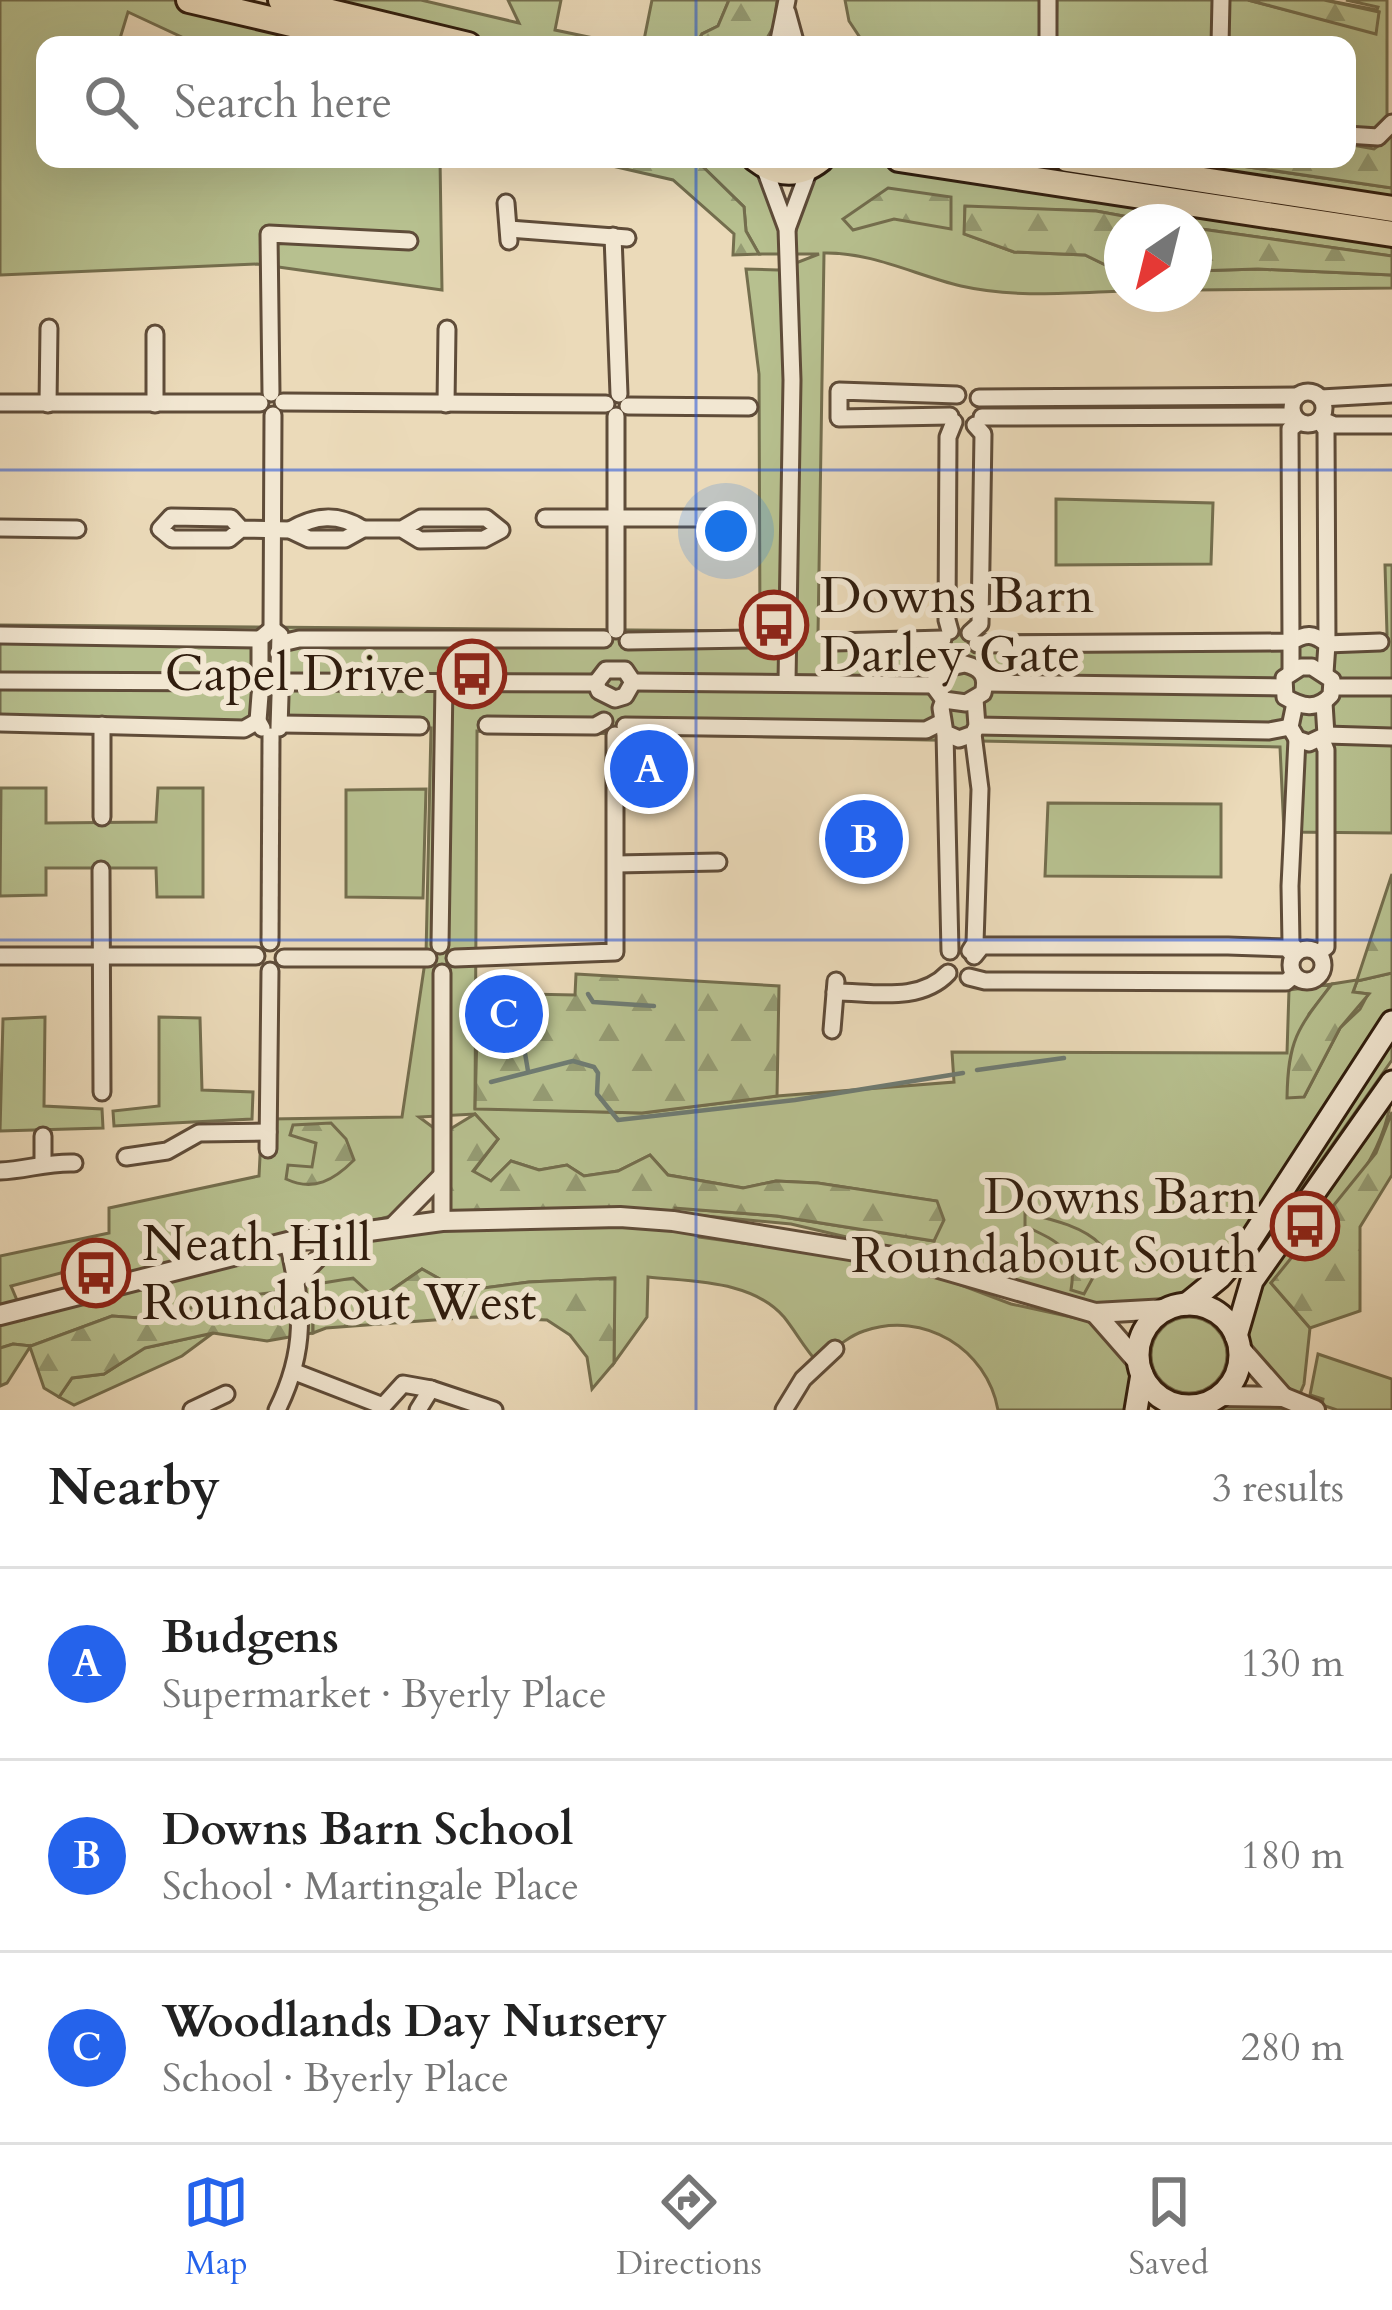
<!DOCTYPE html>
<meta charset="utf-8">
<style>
body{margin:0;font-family:Cardo,serif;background:#f6f6f6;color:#222}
.compass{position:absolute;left:1104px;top:204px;width:108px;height:108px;border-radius:50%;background:#fff;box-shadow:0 12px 48px #0002;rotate:215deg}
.you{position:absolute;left:726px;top:531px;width:42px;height:42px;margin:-30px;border:9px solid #fff;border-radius:50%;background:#1a73e8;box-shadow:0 0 0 18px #1a73e833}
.badge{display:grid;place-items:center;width:78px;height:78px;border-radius:50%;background:#2563eb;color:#fff;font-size:39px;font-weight:700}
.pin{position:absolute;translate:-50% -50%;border:6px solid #fff;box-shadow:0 3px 12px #0006}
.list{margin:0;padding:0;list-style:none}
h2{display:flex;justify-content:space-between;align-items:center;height:156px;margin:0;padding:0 48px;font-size:51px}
h2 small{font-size:39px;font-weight:400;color:#767676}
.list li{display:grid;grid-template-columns:78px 1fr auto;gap:36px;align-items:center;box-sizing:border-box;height:192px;padding:0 48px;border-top:3px solid #e0e0e0}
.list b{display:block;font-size:45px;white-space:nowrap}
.list p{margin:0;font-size:39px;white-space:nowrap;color:#767676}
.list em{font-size:39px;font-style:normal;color:#767676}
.icon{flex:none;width:66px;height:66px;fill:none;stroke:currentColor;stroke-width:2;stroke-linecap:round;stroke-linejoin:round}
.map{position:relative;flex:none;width:1392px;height:1410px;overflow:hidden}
.search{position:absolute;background:#fff;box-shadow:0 12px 48px #0002;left:36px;right:36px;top:36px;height:132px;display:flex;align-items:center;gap:30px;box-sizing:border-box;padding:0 42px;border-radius:24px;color:#767676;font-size:45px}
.sheet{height:732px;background:#fff}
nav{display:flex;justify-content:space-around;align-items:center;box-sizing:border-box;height:168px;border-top:3px solid #e0e0e0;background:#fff;font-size:33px;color:#767676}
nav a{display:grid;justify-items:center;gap:6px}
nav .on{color:#2563eb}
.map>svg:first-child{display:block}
</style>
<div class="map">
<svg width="1392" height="1410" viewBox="0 0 1392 1410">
<defs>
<pattern id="forest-firs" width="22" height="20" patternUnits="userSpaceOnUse" patternTransform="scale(3)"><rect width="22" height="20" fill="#b7c08f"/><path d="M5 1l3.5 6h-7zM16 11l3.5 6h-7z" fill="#959b73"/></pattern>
</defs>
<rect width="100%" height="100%" fill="#ebdab9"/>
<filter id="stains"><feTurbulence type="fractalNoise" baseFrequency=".00167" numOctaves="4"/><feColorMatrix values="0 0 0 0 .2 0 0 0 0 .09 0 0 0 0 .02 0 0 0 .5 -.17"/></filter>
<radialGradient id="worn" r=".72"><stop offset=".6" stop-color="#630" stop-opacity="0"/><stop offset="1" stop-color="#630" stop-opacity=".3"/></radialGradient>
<g fill="#b7c08f" stroke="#746e4e" stroke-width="3" fill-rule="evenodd">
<path d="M0,0H189L381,45H199L128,12L118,45H45V159H440L442,290L257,264L0,275Z"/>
<path d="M312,0H421L519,23L508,0H561L555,30L627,45H509Z"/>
<path d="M652,0H729L718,26L702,34L696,45H643Z"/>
<path d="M845,0H1042L1041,45H865L849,21Z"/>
<path d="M1057,0H1215V45H1056Z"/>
<path d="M1228,0H1248L1375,33L1379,12L1325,0L1377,10L1378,7L1346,0H1387V117C1376,134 1365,130 1347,128V45H1228Z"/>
<path d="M695,159H756L787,227L810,167L828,159H898L1392,234V256L1194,228V222H1156L1096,211L965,207V234L1014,252L1085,255L1122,273V291C1069,293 1014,298 961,286C915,275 872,252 824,253L818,635L1387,634L1385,565H1392V833L1284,832L1280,747L477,731L475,1108L642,1113L777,1096L954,1082L952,1052L1287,1053L1289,990L1332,984L1309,1014L1304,1097L1340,1028L1360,1009L1368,994L1353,992L1357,981L1392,973V1023L1246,1247L1177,1305L1096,1313L1138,1362L1136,1410H998C987,1349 924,1310 864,1331C846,1337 833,1351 818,1363C805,1349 796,1332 784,1317C752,1280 693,1282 648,1277L647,1317L614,1363V1278L529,1282L461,1291L422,1269L377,1300L313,1294V1333L301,1335L225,1298L153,1319L112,1316L31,1346L13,1344L0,1348V1256L109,1233V1208L259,1176L261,1137L270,1119L402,1117L426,955L431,728L0,725V625L760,631L759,374L746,269L778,270L819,254H759L746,231L744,207ZM475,1114L498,1139L473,1172L491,1181L511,1161L539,1170L567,1165L584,1176L618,1171L650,1155L668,1175L744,1188L776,1181L817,1183L936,1201L934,1241L776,1216L674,1208L673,1213L791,1224L932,1257L1089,1301L1084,1310L1085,1320L1011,1304L953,1282L880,1262L699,1237L673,1221H442L329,1250L297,1278L289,1242L403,1213L441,1176L442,1134L419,1117ZM76,1269L106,1286L39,1304L25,1319L11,1286Z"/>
<path d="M1104,159H1194L1392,188V202Z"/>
<path d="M1258,269L1392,275V288L1194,290V271Z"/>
<path d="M1056,499L1213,503L1211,564L1056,565Z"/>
<path d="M1,788H46V823L156,822L158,788H203V897H157L156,868H46V895L0,896Z"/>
<path d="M426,789L423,898L346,897V790Z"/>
<path d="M1048,803L1221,804V877L1045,876Z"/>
<path d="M45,1017L44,1106L102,1109L103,1128L0,1131L3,1019Z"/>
<path d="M159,1017L200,1018L202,1090L253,1092L252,1119L114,1126L113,1111L159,1106Z"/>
<path d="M1392,1036V1060L1259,1249L1252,1243Z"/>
<path d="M1392,1082C1392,1163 1320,1224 1271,1283L1310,1328L1304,1384L1293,1410H1186L1219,1396L1282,1397L1239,1347L1247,1290Z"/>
<circle cx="1189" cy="1355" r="38"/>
<path d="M213,1333L182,1356L74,1405L59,1397L72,1378L104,1374L144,1348Z"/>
<path d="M1318,1354L1392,1379V1410H1337L1322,1405L1323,1399L1310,1395Z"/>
</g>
<g fill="url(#forest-firs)" stroke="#746e4e" stroke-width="3">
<path d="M729,0H777L774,26L763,45H696L702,34L718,26Z"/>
<path d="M1248,0H1324L1379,12L1376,34Z"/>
<path d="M1392,136V188L1194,159H1347V144L1374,149Z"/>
<path d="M582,159H695L744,207L746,231L759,254L733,255L734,234L673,180Z"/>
<path d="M888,188L951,197V229L894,219L853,230L843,219Z"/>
<path d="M965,206L1096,211L1156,222H1122V273L1085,255L1014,252L964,234Z"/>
<path d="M1194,228L1392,256V275L1258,269L1194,271Z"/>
<path d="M1392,874V973L1357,981L1353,992L1369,994L1340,1028L1304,1097L1287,1098C1288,1040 1297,1029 1332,984L1357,980Z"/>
<path d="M576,974L779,986L777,1096L642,1113L475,1109L477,1033L526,1034L527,994L575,995Z"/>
<path d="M1392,1112V1175L1360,1227V1311L1310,1328L1271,1283L1376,1153Z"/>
<path d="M475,1114L498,1139L473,1171L491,1181L511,1161L539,1170L567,1165L584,1176L618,1171L650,1155L668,1175L743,1188L776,1181L818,1183L937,1201L944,1220L934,1241L777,1216L675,1208L673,1221H442V1134Z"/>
<path d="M331,1123L346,1139L354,1160C334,1180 314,1192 286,1179L288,1165L312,1167L316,1143L290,1135L293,1125Z"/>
<path d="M1025,1213C1050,1219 1083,1226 1101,1245L1096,1272L1084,1294L1071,1290C1078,1250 1059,1242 1025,1226Z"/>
<path d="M422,1269L461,1291L529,1282L615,1278L614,1363L592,1389L587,1357L570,1335L547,1320L475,1317L326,1328L313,1333V1294L323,1283L353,1278L377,1300Z"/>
<path d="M277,1292L301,1307V1335L267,1341L213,1333L145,1348L104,1374L72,1378L59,1397L44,1388L30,1347L7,1383L0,1386V1348L13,1344L31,1346L112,1316L153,1319L225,1298Z"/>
</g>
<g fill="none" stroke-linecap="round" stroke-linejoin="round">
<g stroke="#6f7b72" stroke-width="4.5">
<path d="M515,994L528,1071"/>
<path d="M588,994L593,1002L654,1006"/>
<path d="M977,1070L1064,1058"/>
<path d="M491,1082L573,1061L594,1067L598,1073L597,1094L618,1120L795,1100L963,1073"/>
</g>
<defs>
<g id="minor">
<path d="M787,12L796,45"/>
<path d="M778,45L787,0"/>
<path d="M1048,45V0"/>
<path d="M1220,45L1221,0"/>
<path d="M1347,135L1378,137L1392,123"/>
<path d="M763,164L787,229L792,380L787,682"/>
<path d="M506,203L509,241"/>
<path d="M509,229L627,238"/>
<path d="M787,229L810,167"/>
<path d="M613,236L619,394"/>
<circle cx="1308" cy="408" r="16"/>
<path d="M271,393L269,234L409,241"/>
<path d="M979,398L1297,396"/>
<path d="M1321,398L1392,394"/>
<path d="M283,402L606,404"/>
<path d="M0,403H260"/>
<path d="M48,404L49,328"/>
<path d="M155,404V334"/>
<path d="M446,404L447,329"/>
<path d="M628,406L749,407"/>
<path d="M616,416V630"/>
<path d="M950,416L839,418V391L957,395"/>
<path d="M982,417L1293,416"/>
<path d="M1320,419L1334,425H1392"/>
<path d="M1319,420L1326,430L1327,644L1380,642"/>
<path d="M545,518H738"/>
<path d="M0,528L77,529"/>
<path d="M241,529L231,518L171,517L160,529L172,539H229L241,529L290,530L309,539H345L363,529H402L420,540L484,539L501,530L486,518H421L402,529"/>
<path d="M290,530C315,515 338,513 363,529"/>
<path d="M272,629L273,415"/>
<path d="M950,631L947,620L948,437L954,422"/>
<path d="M970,633L980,624L983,434L975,425"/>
<path d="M0,635L260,639"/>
<path d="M628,641L750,639"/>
<path d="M834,642L943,639"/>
<path d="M282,643L299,639H604"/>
<path d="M977,644L1291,642L1290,429L1299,422"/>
<path d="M965,664C981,668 988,676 983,693L966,703L944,700L933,685L941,669Z"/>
<path d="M1301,667H1312L1332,680L1331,695C1317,711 1302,707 1285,697L1284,678Z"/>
<path d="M260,669V639L272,629L280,635L279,669"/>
<path d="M1291,671V642C1306,633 1313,633 1327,644L1325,673"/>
<path d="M0,681L251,682"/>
<path d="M289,682L596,683"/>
<path d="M633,682L933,685"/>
<path d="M596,683L599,691L615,699L625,696L633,682"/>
<path d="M596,683L606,670H625L633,682"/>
<path d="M986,683L1282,687"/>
<path d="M1334,687H1392"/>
<path d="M260,695L258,721L262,728"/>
<path d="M944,700L941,708L945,733L959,739L973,734L977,726L975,699"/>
<path d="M1295,703L1290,727L1297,739L1309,743L1326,735L1324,703"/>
<path d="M0,723L244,729L258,721"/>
<path d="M281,724L420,726"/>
<path d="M487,725L595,726L604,721"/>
<path d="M625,726L926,730L942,722"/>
<path d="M977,726L1269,731L1290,727"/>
<path d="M279,728L280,696"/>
<path d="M945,733L950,951"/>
<path d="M1326,735L1392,737"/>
<path d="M1297,739L1290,886L1291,943L1297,951"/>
<path d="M102,817V725"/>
<path d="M616,864L718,862"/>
<path d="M101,870L102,1092"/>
<path d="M270,942L271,736"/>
<path d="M440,945L444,683"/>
<circle cx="1307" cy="965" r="16"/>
<path d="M970,951L975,943L980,789L973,734"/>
<path d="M1318,953L1326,947V750L1322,740"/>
<path d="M0,956H256"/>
<path d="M974,956L982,946H1228L1286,948L1293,955"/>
<path d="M284,958H428"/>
<path d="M455,958L615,952V735"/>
<path d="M442,973V1221"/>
<path d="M969,977L985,981L1286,982L1294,975"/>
<path d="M835,992C873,992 920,1003 948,973"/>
<path d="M832,1030L836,981"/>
<path d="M268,1149L270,971"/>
<path d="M126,1157L167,1151L199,1133L268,1132"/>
<path d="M43,1162V1136"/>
<path d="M0,1171C26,1170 47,1162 74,1163"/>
<path d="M390,1228L441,1176"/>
<path d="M297,1280L342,1234"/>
<path d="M295,1372L383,1406L403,1384L431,1389L494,1410"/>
<path d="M192,1410L226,1394"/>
<path d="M277,1410C307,1350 303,1307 288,1242"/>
<path d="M418,1410L431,1389"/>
<path d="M784,1410L803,1379L835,1349"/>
</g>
<g id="tertiary">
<path d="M1095,1313L1138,1362"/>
<path d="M0,1315L288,1242L442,1221L620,1217L673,1221L911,1260L1095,1313L1167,1309"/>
<path d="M1239,1347L1283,1397"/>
<path d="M1219,1396L1283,1397L1315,1410"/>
</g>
<g id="secondary">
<path d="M1187,1304L1220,1277L1246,1247L1392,1022"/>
<circle cx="1189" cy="1355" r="51"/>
<path d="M1236,1336L1252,1281L1392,1082"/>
<path d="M1136,1410L1142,1374"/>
</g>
<g id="primary">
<path d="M189,0L381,45"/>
<path d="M281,0L468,45"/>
<path d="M756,159C778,176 800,176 821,159"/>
<path d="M899,159L1392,234"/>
<path d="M1067,159L1392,209"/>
</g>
</defs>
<use href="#minor" stroke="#5f4c39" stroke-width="21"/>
<use href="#tertiary" stroke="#5f4c39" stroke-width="24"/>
<use href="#secondary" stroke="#301d0e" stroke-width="27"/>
<use href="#primary" stroke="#301d0e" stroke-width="30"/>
<use href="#minor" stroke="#f2e7d2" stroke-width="15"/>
<use href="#tertiary" stroke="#f2e7d2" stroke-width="18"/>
<use href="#secondary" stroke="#f2e7d2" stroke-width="21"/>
<use href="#primary" stroke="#ebdab9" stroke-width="24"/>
</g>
<path fill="none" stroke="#1d4ed8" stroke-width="3" stroke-opacity="0.55" d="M696,0V45M696,159V1410M0,470H1392M0,940H1392"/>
<defs>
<symbol id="bus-ring" viewBox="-11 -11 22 22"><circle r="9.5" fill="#f2e7d2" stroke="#8f2418" stroke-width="1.5"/><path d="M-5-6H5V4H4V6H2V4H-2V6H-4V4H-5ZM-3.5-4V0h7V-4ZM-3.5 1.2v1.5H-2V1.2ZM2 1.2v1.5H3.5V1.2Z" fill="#8f2418"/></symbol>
</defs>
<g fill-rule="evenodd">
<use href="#bus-ring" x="736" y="587" width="76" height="76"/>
<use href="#bus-ring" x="434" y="636" width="76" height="76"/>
<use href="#bus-ring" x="1267" y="1188" width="76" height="76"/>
<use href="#bus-ring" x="58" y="1235" width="76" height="76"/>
</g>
<g text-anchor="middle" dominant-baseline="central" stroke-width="12" stroke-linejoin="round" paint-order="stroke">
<g font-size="51" fill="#301d0e" stroke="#f2e7d2" text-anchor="start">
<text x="820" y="596">Downs Barn<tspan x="820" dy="59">Darley Gate</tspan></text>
<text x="426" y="674" text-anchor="end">Capel Drive</text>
<text x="1258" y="1197" text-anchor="end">Downs Barn<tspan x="1258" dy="59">Roundabout South</tspan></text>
<text x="142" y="1244">Neath Hill<tspan x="142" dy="59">Roundabout West</tspan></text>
</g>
</g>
<rect width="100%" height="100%" filter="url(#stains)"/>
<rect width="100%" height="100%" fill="url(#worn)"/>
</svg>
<svg class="compass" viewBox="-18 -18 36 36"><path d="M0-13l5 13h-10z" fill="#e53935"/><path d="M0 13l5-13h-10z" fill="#767676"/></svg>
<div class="you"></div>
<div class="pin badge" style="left:649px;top:769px">A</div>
<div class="pin badge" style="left:864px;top:839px">B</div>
<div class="pin badge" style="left:504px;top:1014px">C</div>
<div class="search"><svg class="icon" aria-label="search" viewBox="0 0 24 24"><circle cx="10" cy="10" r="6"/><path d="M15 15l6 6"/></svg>Search here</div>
</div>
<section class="sheet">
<h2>Nearby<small>3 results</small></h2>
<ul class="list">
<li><span class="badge">A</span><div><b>Budgens</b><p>Supermarket · Byerly Place</p></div><em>130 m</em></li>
<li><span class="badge">B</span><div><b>Downs Barn School</b><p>School · Martingale Place</p></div><em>180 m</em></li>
<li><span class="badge">C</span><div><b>Woodlands Day Nursery</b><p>School · Byerly Place</p></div><em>280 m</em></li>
</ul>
</section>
<nav>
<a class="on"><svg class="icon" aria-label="map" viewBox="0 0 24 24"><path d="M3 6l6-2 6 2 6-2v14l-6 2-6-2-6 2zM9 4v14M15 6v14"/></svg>Map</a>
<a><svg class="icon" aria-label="directions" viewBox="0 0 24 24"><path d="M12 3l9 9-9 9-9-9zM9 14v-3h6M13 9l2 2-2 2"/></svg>Directions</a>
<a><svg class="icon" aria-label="saved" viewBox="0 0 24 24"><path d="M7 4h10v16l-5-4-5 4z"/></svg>Saved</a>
</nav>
